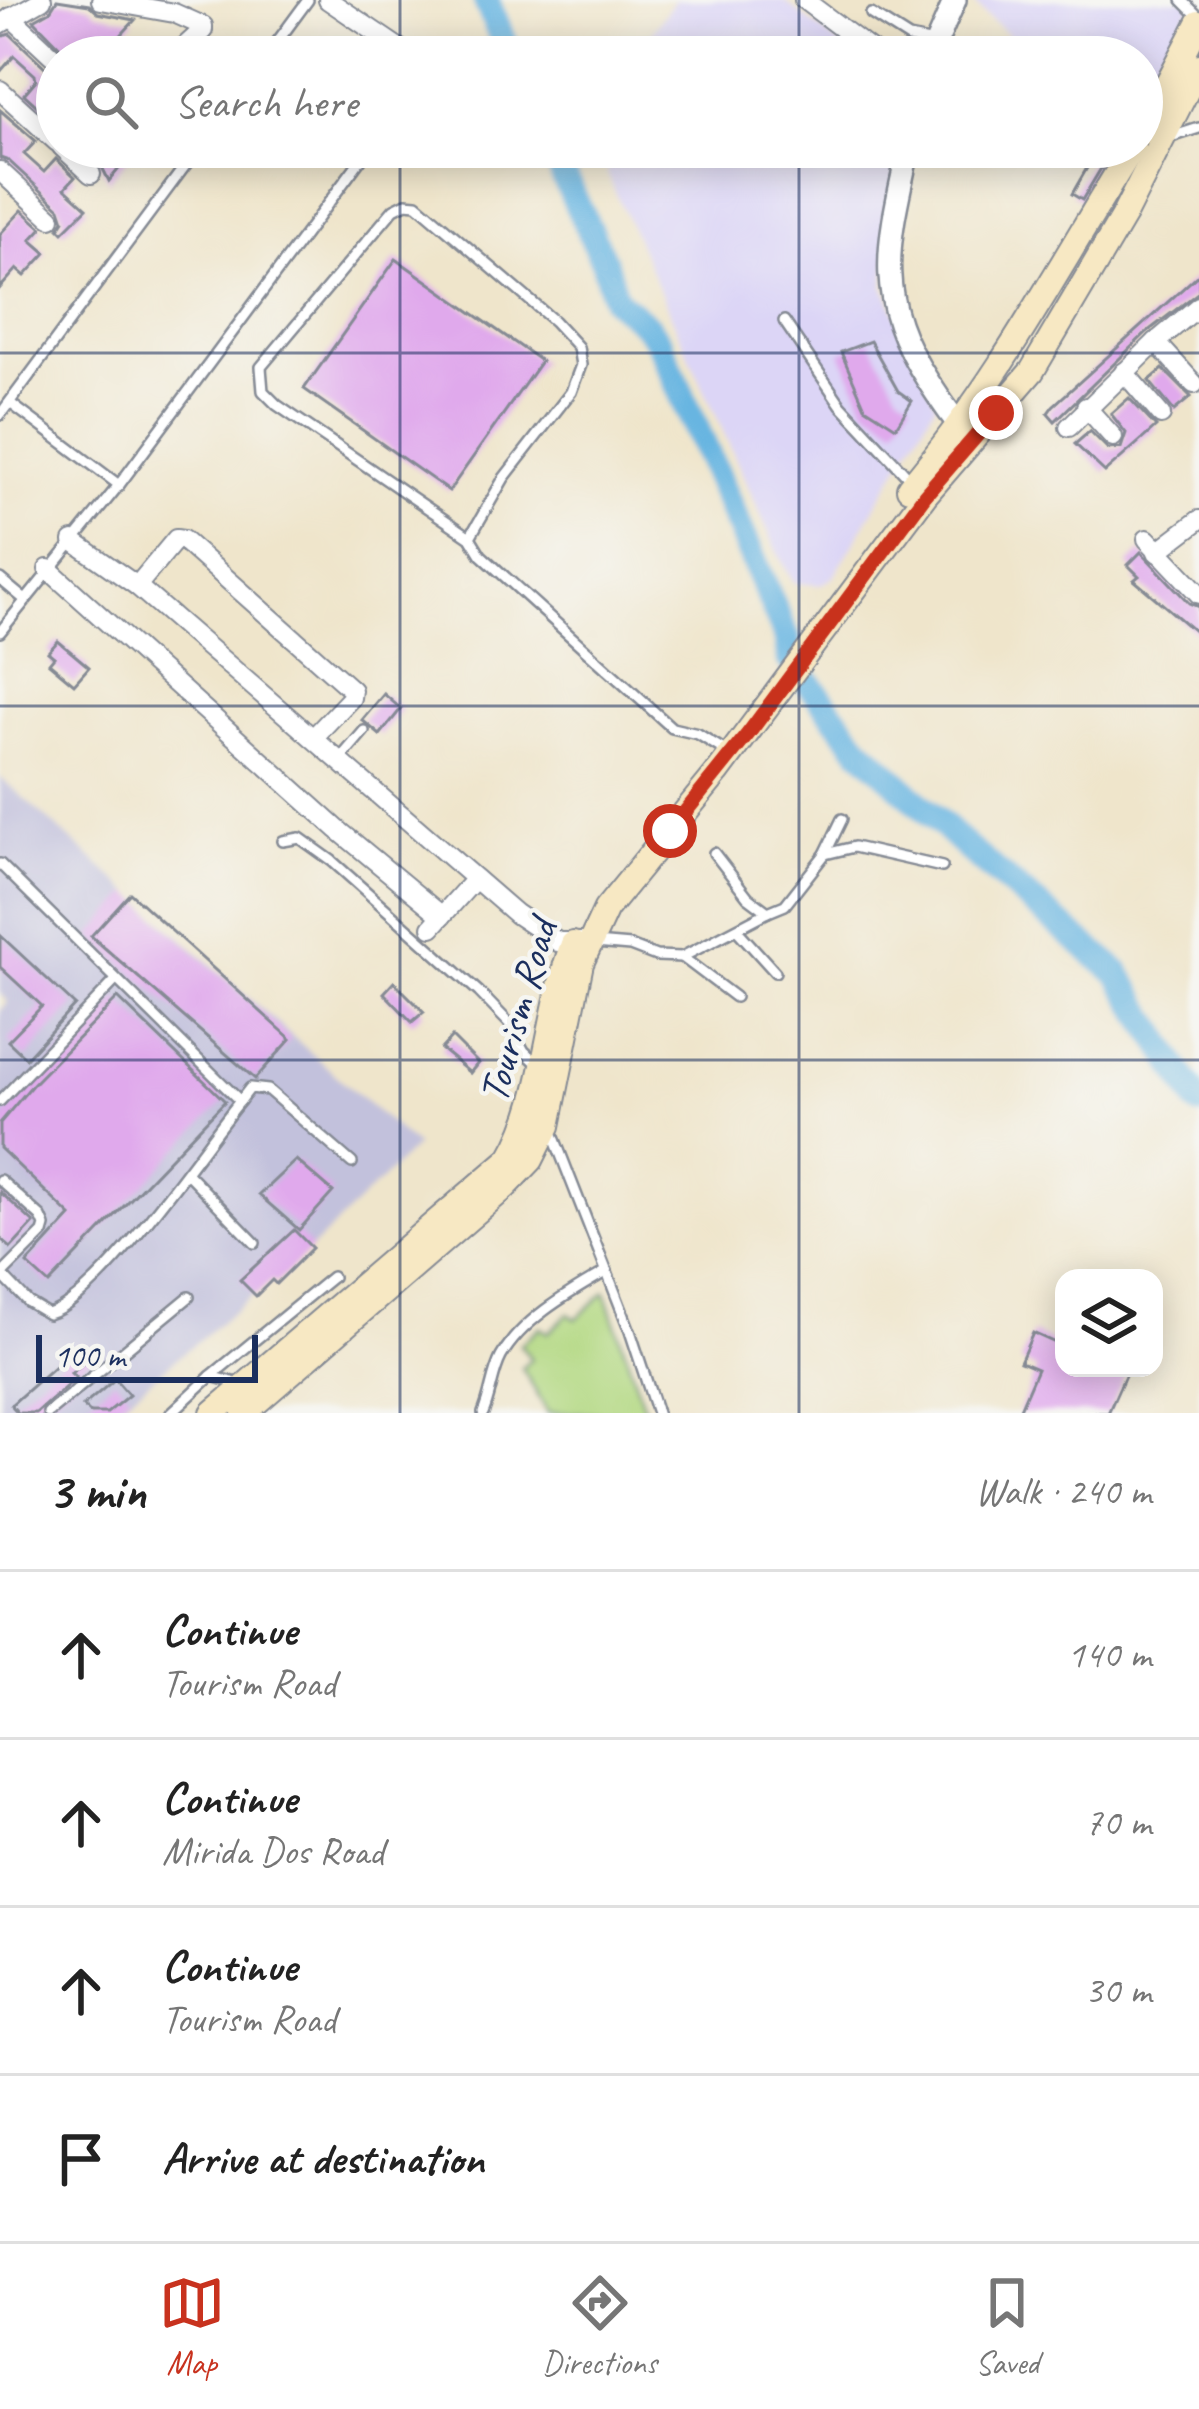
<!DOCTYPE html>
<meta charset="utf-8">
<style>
body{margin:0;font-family:Caveat,sans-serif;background:#f6f6f6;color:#222}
.controls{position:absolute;right:36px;bottom:36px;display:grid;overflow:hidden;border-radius:24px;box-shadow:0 6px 30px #0003}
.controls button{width:108px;height:108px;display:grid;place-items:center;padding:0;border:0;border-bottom:3px solid #e0e0e0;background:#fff;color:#222;font:60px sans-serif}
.scale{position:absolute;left:36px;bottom:30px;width:222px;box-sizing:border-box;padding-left:12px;border:6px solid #1b2f5e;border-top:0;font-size:33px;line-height:42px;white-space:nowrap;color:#1b2f5e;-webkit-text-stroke:9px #f6f6f2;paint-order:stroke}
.stop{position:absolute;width:36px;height:36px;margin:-27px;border:9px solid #c8321e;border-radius:50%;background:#fff}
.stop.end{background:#c8321e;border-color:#fff;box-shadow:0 3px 12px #0008}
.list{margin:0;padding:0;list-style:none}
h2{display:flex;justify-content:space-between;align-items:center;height:156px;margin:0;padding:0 48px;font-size:51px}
h2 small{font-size:39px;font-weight:400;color:#767676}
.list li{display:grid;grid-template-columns:78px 1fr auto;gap:36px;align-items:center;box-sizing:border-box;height:168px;padding:0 48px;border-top:3px solid #e0e0e0}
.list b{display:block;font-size:45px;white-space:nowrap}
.list p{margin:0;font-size:39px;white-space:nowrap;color:#767676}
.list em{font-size:39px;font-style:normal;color:#767676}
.icon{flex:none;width:66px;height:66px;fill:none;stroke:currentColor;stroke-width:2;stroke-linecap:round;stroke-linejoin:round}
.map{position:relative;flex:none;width:1199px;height:1413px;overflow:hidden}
.search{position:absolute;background:#fff;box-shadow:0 6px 30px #0003;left:36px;right:36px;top:36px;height:132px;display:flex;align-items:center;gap:30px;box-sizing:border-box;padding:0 42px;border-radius:66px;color:#767676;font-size:45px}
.sheet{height:828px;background:#fff}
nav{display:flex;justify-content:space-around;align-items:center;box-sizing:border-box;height:168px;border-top:3px solid #e0e0e0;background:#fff;font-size:33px;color:#767676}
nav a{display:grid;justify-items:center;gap:6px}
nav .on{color:#c8321e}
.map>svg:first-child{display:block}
</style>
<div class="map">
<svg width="1199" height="1413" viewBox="0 0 1199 1413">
<rect width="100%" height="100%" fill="#f6f6f2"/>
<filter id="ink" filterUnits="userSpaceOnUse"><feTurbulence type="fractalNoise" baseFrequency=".00833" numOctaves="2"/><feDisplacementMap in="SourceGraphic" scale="24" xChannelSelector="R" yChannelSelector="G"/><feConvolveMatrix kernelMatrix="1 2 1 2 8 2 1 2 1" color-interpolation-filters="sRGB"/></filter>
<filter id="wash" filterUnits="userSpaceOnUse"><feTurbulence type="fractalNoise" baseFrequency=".004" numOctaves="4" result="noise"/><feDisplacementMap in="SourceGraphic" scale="48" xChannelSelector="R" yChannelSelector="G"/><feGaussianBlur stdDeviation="2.7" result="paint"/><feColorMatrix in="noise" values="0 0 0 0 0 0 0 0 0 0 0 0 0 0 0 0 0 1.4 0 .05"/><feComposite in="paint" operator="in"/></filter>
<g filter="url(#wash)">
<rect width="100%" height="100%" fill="#efe5cb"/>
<g fill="#dcd5f6">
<path d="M675,0H783L855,57H634Z"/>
<path d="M970,0H1196L1142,84V57H1032Z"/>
<path d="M613,147H905L884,286L936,403L834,577L821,585L794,583L783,564L607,174Z"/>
</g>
<path fill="#c2c1dc" d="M0,777L416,1146L318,1242L110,1413H3L0,1409V1011L8,1002L0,994Z"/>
<path fill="#b2d881" stroke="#668470" stroke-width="3" d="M605,1292L646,1413H548L522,1368L531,1359L520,1345L540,1327L548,1333L568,1314L576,1319Z"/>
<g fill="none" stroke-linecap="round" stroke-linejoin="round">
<g stroke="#67b5e1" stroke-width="27">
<path d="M486,0L510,57"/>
<path d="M550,147L604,262L615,299L647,326L659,342L787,638L790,659L858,746L969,850L1118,973L1199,1103"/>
</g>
</g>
<g id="blocks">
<g fill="#e0a9ec">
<path d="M57,0L89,5L98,13L135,20L101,57H70L34,20L50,11Z"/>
<path d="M10,34L48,70L57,73V87L50,95L57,100V124L24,94L36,80L35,75L14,56L0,72V37Z"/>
<path d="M0,110L36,141L24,154L44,172L56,159L75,177L65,188L87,208L63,232L59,228L64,220L60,208L9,161L0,158Z"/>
<path d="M82,147H123L131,154L109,181L101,165Z"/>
<path d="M1099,147L1112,150L1082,200L1072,194Z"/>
<path d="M22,210L42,228L31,240L46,253L25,276L17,269L0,288V234Z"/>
<path d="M396,259L541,361L449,491L304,389Z"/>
<path d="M1199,274V292L1147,332L1055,421L1048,413L1053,406Z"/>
<path d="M870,341L898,391L912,401L896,427L865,407L841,352Z"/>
<path d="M1163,369L1191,397L1174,411L1149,381Z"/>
<path d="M1129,398L1156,427L1105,472L1075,444L1090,431L1108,449L1121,448L1126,433L1111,414Z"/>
<path d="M1141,552L1189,603L1199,607V635L1134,580L1139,576L1128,565Z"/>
<path d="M58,641L89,667L74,684L49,663L54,657L48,652Z"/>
<path d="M384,694L401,709L380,735L362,720Z"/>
<path d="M130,893L291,1039L255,1079L91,936Z"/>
<path d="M0,935L75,1005L26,1058L8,1041L42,1006L0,967Z"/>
<path d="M394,982L424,1012L412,1022L384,993Z"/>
<path d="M118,998L225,1101L49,1284L27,1264L71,1216L0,1148V1123L33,1084Z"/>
<path d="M452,1037L478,1063L470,1073L441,1049Z"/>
<path d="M296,1160L333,1192L299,1230L259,1195Z"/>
<path d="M0,1192L34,1223L11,1248L0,1238Z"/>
<path d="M294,1230L312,1248L276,1284L272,1280L256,1296L240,1280Z"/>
<path d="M1033,1333L1064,1347V1368H1115L1126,1373L1108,1413H1018L1037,1369L1020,1362Z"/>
<path d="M81,1343L92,1356L71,1373L76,1378L36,1413H18L11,1405Z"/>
<path d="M115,1379L129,1395L107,1413H90L83,1406Z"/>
</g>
</g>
</g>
<g filter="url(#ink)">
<use href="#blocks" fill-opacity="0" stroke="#858a94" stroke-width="3"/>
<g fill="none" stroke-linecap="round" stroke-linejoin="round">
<defs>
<g id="service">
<path d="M1182,0L1199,17"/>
<path d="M871,14L909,38L934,43"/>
<path d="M266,57L308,0"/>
<path d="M1171,137L1199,128"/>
<path d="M784,321L841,405L913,482"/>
<path d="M10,403L119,485"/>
<path d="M0,415L199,147"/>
<path d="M470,537L277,405L263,391L261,367L394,209L406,203L417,204L554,321L578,347L581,365L571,392L504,478L470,537L481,555L672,728L698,734L727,752"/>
<path d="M0,579L24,599"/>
<path d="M0,632L119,485L370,147"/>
<path d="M339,760L364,731"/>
<path d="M283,841L300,838L332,861L479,992L509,1023L524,1051L538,1064"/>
<path d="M714,853L748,897L768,912L785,905L825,854L854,847L942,867"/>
<path d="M825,854L842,819"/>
<path d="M0,864L240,1101C202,1147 100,1300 48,1314L28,1302L0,1273"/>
<path d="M737,930L775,972"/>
<path d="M595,943L630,946L656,956L682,957L768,912"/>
<path d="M682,957L735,997"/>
<path d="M0,1101L116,980"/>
<path d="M240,1101L250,1088L268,1090L352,1163"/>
<path d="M552,1132L630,1331L657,1413"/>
<path d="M187,1173L255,1243"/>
<path d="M0,1180L41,1217L45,1226L43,1233L1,1275"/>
<path d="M240,1384L211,1376L332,1277"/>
<path d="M48,1413L189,1297"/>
<path d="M171,1413L211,1376"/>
<path d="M483,1413C491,1395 492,1374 501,1357C522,1319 571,1292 607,1271"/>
</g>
<g id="minor">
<path d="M101,0L174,13L203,26V30L181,50"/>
<path d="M328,0L412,57"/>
<path d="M804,0L880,57"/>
<path d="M11,17L57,60"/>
<path d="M0,24L42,0"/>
<path d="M0,90L57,142"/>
<path d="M62,147L91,174"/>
<path d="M0,171L51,218"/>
<path d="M1156,342L1194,384"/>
<path d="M1124,372L1161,415"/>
<path d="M1086,407L1113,437"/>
<path d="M1069,427L1156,342L1199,306"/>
<path d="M1147,539L1199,594"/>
<path d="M73,541L137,586L516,914L558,942H583"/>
<path d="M1157,552L1199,520"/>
<path d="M48,569L337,829L442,916"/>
<path d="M137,586L176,539L183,540L352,690L351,698L313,738"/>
<path d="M432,927L475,879"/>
</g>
<g id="tertiary">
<path d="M930,57L955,0"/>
<path d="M909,147C888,242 872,295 928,381C940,399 952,419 968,434"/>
</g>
<g id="secondary">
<path d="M1142,132L1199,23"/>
<path d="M909,488C998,383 1061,263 1133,147"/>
<path d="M213,1413L511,1158C547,1098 547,1011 573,944"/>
<path d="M244,1413L505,1187L531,1160L548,1126L581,963L606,909L717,773L925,495L1032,371L1124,215L1199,66"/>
</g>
</defs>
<use href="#service" stroke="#858a94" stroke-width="14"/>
<use href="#minor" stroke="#858a94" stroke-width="22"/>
<use href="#tertiary" stroke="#858a94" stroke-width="26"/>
<use href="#secondary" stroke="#858a94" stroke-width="28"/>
<use href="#service" stroke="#fff" stroke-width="9"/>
<use href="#minor" stroke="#fff" stroke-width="18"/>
<use href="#tertiary" stroke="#fff" stroke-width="21"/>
<use href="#secondary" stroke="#f7e8c3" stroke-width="24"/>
</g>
</g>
<g fill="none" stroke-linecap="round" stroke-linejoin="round" filter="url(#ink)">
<path stroke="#c8321e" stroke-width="15" d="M670,831L748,734L925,495L996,413"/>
</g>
<path fill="none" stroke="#1b2f5e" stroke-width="3" stroke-opacity="0.55" d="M400,0V57M799,0V57M400,147V1413M799,147V1413M0,353H1199M0,706H1199M0,1060H1199"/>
<g text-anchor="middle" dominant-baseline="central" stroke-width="9" stroke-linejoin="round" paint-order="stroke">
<g font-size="42" fill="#1b2f5e" stroke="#f6f6f2">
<text transform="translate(518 1011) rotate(-74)">Tourism Road</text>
</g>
</g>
</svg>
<div class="controls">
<button><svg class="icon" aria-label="layers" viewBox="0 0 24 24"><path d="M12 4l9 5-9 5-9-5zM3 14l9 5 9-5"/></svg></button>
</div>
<div class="scale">100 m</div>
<div class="stop" style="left:670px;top:831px"></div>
<div class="stop end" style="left:996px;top:413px"></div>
<div class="search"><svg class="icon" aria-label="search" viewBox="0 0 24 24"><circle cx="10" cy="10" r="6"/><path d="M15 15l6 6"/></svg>Search here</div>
</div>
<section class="sheet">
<h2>3 min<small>Walk · 240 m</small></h2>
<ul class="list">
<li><svg class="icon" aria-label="ahead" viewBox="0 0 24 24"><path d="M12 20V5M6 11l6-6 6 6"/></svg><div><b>Continue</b><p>Tourism Road</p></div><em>140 m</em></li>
<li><svg class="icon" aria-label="ahead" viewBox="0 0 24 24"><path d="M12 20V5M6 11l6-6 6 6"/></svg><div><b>Continue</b><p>Mirida Dos Road</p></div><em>70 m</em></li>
<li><svg class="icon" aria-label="ahead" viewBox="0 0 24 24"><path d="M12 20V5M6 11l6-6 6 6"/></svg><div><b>Continue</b><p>Tourism Road</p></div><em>30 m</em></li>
<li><svg class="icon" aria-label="arrive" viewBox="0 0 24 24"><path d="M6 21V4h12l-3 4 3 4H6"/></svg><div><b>Arrive at destination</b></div></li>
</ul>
</section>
<nav>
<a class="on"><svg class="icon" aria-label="map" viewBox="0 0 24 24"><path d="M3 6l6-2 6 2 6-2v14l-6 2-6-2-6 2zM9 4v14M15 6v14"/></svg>Map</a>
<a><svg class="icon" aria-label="directions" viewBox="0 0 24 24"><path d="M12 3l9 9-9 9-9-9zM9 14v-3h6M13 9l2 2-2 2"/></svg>Directions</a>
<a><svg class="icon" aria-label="saved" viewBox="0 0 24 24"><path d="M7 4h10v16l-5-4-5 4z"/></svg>Saved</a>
</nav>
